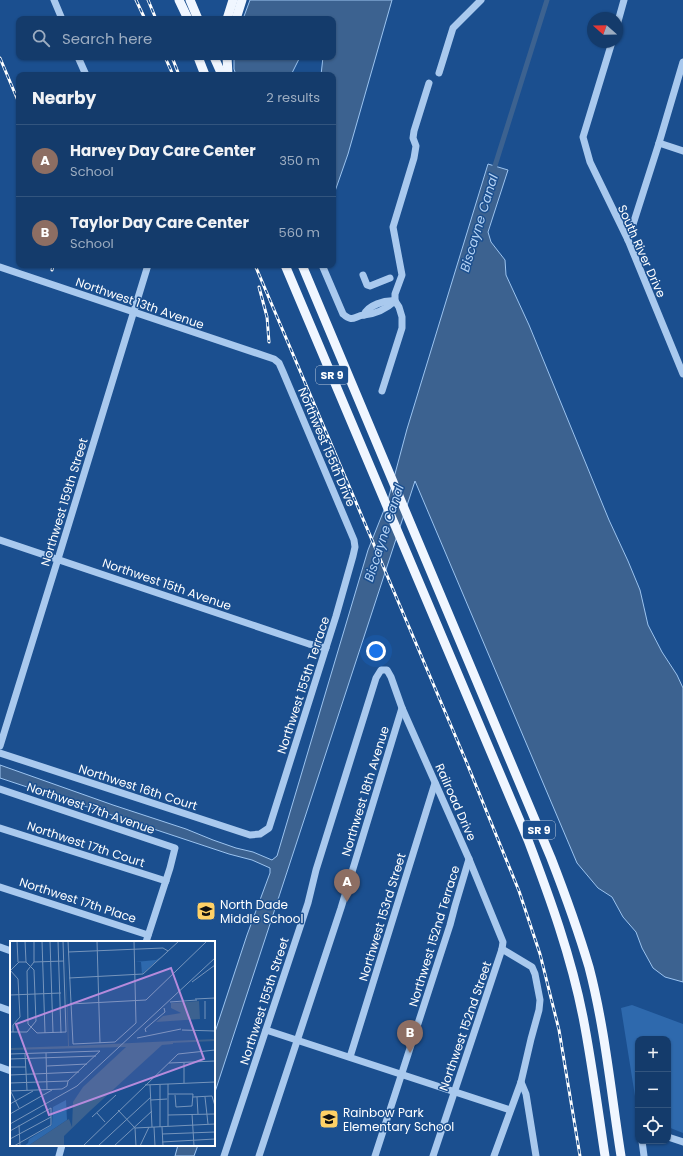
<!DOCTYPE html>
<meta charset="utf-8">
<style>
body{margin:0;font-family:Poppins,sans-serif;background:#1d4271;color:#f1f3f6}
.controls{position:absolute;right:12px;bottom:12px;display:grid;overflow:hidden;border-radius:8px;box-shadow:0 1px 3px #0004}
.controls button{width:36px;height:36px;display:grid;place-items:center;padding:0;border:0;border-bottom:1px solid #33557e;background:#143b6b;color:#f1f3f6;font:20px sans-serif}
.compass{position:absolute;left:587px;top:12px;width:36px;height:36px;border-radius:50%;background:#143b6b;box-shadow:0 1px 3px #0004;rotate:290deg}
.you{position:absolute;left:376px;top:651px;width:14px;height:14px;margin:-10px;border:3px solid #fff;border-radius:50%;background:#1a73e8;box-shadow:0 0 0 6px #1a73e833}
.badge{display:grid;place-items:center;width:26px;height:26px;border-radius:50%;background:#8c9099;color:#fff;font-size:13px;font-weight:700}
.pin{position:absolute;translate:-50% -33px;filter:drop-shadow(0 1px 2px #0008)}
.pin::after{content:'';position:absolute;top:21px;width:14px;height:12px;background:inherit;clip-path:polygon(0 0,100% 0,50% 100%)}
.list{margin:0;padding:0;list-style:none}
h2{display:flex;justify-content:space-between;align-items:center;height:52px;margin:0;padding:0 16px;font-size:17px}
h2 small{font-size:13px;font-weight:400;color:#9dadc1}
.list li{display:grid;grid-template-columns:26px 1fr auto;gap:12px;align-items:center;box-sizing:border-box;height:72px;padding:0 16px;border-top:1px solid #33557e}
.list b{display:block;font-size:15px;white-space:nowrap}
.list p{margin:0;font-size:13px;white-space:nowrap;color:#9dadc1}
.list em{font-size:13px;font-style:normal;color:#9dadc1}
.icon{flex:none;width:22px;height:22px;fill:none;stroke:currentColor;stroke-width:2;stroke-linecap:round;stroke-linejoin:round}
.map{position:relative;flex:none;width:683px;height:1156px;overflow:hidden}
.search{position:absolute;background:#143b6b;box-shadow:0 1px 3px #0004;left:16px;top:16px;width:320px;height:44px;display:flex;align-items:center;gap:10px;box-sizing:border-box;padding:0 14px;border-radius:8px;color:#9dadc1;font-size:15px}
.panel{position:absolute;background:#143b6b;box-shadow:0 1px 3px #0004;left:16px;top:72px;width:320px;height:196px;border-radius:8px}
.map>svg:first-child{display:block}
</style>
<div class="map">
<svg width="683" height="1156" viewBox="0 0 683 1156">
<rect width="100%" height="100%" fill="#1b4f8f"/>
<path fill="#2e69ad" d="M632,1005L683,1024V1133L668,1127V1039H638V1115L621,1008Z"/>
<g fill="#3c6290" stroke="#9cc4f0">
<path d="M250,0H392L348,154L333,197V75H321L323,57H333V19H243Z"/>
<path d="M234,57H300L291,75H236L234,69Z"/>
<path d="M488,164L508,170L488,232L491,242L505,260L506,275L529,325L609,520L628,561L640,590L648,625L662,652L677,675L683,688V982L665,977L653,968L642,948L636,932L623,917L612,897L598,888L577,863L415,481L214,1095V1035L247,935L270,873V868L252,860L229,854L0,778V765L113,805L186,829L213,840L236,848L253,852L272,860L277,856L368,550L388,500L407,429Z"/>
<path d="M178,1145H198L194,1156H175Z"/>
</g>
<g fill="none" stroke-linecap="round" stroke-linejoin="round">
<path stroke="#3c6290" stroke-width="5" d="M493,172L547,0"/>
<g stroke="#a9c9ee" stroke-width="7">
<path d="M54,0L62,19"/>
<path d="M617,25L624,0"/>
<path d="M612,42L583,137L590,162L628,240L683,374"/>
<path d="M78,57L86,75"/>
<path d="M439,73L453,28L481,0"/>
<path d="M659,143L683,151"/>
<path d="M628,240L659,143L683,62"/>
<path d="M322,265L343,314C353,323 354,316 364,315C376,314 385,310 395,301"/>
<path d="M0,267L274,359L279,363L283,372L354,540L355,547L353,556L336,616L269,828L260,834L250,835L0,753"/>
<path d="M363,275L367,285L370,286L390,278"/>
<path d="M364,315C368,305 385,300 395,301"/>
<path d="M382,391L402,328V317L399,307L395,301V294L402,275L393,227L414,158L416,146L413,138L414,131L429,83"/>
<path d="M0,540L309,644L326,648"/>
<path d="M0,746L58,559L148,265"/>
<path d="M0,789L175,848L170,868L146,942"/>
<path d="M0,828L166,881"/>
<path d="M0,887L148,935"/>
<path d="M0,947L11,951"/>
<path d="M0,1007L11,1011"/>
<path d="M266,1030L510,1110"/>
<path d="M350,1057L435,783"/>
<path d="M0,1067L11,1071"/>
<path d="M521,1082L526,1094L536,1156"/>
<path d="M668,1137L683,1142"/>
<path d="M642,1141L644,1156"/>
<path d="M59,1156L62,1145"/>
<path d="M224,1156L308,903L316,870L376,678L381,670H387L391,677L402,708L469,859L503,942L502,949L433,1156"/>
<path d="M259,1156L341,908L402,708"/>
<path d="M375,1156L450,925L455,906L469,859"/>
<path d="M494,1156L521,1082L531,1039L539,1010L540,1000L535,974L532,967L502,949"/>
</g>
<g stroke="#f0f6ff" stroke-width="9">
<path d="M179,0L188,19"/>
<path d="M190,0L198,19"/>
<path d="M227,19L233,0"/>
<path d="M236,19L242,0"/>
<path d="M198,57L205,75"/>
<path d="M214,57L222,75"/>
<path d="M227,57L228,75"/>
<path d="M285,265L528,840C550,898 571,956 583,1017C592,1063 598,1110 605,1156"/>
<path d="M302,265L551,858C565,894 578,930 589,967C605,1028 611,1093 621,1156"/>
</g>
<defs>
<g id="rail">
<path d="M136,0L145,19"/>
<path d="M148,0L156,19"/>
<path d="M165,57L173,75"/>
<path d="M172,57L179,75"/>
<path d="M0,58L19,103"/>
<path d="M255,265L466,761L519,891L540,954L559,1030L580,1156"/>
<path d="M52,270L53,265"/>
<path d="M259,287L267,317L269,342"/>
</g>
</defs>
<use href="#rail" stroke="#fff" stroke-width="3"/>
<use href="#rail" stroke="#1b4f8f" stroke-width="1.5" stroke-dasharray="4.5" stroke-linecap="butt"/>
</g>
<defs>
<symbol id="school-square" viewBox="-11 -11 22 22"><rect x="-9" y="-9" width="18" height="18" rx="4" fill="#ffd166" stroke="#1b4f8f"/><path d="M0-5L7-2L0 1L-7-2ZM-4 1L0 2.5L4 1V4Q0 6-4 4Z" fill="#111"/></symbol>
</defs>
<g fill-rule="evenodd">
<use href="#school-square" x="195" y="900" width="22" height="22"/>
<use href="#school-square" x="318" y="1108" width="22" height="22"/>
</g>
<g text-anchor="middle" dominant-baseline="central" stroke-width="3" stroke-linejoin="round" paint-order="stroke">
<g fill="#1b4f8f" stroke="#bbcadd" stroke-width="1">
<rect x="316" y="366" width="32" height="18" rx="3"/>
<rect x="523" y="821" width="32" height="18" rx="3"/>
</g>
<g font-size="11" font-weight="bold" fill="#fff">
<text x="332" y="375">SR 9</text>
<text x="539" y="830">SR 9</text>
</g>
<g font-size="12" fill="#fff" stroke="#1b4f8f">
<text transform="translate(642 251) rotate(66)">South River Drive</text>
<text transform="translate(140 303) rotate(19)">Northwest 13th Avenue</text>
<text transform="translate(327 447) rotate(67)">Northwest 155th Drive</text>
<text transform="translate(64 502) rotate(-73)">Northwest 159th Street</text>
<text transform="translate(167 584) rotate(19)">Northwest 15th Avenue</text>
<text transform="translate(303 685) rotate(-72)">Northwest 155th Terrace</text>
<text transform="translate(138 787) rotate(18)">Northwest 16th Court</text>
<text transform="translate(365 791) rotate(-73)">Northwest 18th Avenue</text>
<text transform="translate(456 802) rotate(66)">Railroad Drive</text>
<text transform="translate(91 808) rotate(19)">Northwest 17th Avenue</text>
<text transform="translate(86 844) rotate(18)">Northwest 17th Court</text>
<text transform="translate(78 900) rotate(18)">Northwest 17th Place</text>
<text transform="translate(382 917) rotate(-73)">Northwest 153rd Street</text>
<text transform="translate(434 936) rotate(-73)">Northwest 152nd Terrace</text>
<text transform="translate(264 1001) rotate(-72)">Northwest 155th Street</text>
<text transform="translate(465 1026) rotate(-71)">Northwest 152nd Street</text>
</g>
<g font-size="12" fill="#fff" stroke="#1b4f8f" text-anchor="start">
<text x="220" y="904">North Dade<tspan x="220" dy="14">Middle School</tspan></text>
<text x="343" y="1112">Rainbow Park<tspan x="343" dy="14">Elementary School</tspan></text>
</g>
<g font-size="13" font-style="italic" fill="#b5d3f5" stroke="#1b4f8f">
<text transform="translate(479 223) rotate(-73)">Biscayne Canal</text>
<text transform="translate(384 533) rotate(-72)">Biscayne Canal</text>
</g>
</g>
<g transform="translate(10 941)">
<rect width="205" height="205" fill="#1b4f8f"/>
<path d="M151,16L132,33L131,21H125L146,19ZM56,159L57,179L18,205H14L18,202L19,198L42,184L43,166Z" fill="#2e69ad"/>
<path d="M55,0L59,105L163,100V103L152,104L81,169L54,195V205H18L57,179L59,178L62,186L63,161L73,146L116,106L0,109V107L58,105ZM189,60L190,78L146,81L153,75L171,72L161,67V62Z" fill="#3c6290"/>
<path fill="none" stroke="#3c6290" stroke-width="2" d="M161,101L205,99"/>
<path fill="none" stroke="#7695bc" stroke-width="1" d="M7,0L8,21M15,0L16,21M24,0V21M32,0L35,92M40,0L43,92M48,0L51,92M53,0L56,91L27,92L18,83L17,30L24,21L54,20M58,0L63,103L105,101L126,82L124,0M87,0L90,102M58,11L153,7L158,10M0,29L8,38L10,76L3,84V91M0,30L9,21H16L24,29L26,80L17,91H0M59,37L133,33L169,0M182,41L205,24M0,50V72M0,54L51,52M185,58L205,57M195,60V78M160,61L187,59M60,63L136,59L197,0M172,89L205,90M136,91L135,88L155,71L154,67M127,97L171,88M36,112L37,149M0,113L90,110M15,113L17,149M0,118L86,115M159,122L205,120M174,122V142M37,125L77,123M0,126H16M0,134L69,131M58,140L90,110M0,142L58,140M158,143V185M135,144L205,141M140,144L142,186M150,144V186M0,150L52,148L57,145L58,140M1,151L9,167M158,153H183L182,165L166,166L165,154M183,156L202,155L205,165M187,156L188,173M195,156L198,183M141,159L157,158M0,163L23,150M108,169L125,187L205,183M87,172L95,181M0,173L42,149M182,173L184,205M158,174L205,173M82,176L106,154M0,183L67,145L205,17M9,184L10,205M144,186L145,205M152,186L153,205M125,187L126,205M0,190L41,167V184L4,205M152,193L205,191M0,198L41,176M152,201L205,198M73,205L168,113L205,109M88,205L141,156M104,205L142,170M130,205L139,186"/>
<path fill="#b68bdc" fill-opacity="0.15" stroke="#b68bdc" stroke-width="2" d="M161,27L194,118L39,174L6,83Z"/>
<rect width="205" height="205" fill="none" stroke="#fff" stroke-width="2"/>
</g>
</svg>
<div class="controls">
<button>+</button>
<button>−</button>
<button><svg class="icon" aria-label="locate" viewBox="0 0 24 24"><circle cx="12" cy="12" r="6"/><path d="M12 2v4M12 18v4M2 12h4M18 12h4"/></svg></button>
</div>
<svg class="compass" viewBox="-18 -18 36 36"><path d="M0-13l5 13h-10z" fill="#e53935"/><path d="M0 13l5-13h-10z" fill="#9dadc1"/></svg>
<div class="you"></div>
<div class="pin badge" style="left:347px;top:902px;background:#8d6e63">A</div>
<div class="pin badge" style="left:410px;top:1053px;background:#8d6e63">B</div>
<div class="search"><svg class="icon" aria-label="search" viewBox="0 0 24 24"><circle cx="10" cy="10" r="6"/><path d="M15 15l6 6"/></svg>Search here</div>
<section class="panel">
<h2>Nearby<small>2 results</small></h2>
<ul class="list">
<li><span class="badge" style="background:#8d6e63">A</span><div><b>Harvey Day Care Center</b><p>School</p></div><em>350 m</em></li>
<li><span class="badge" style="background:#8d6e63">B</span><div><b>Taylor Day Care Center</b><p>School</p></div><em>560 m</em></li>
</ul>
</section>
</div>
